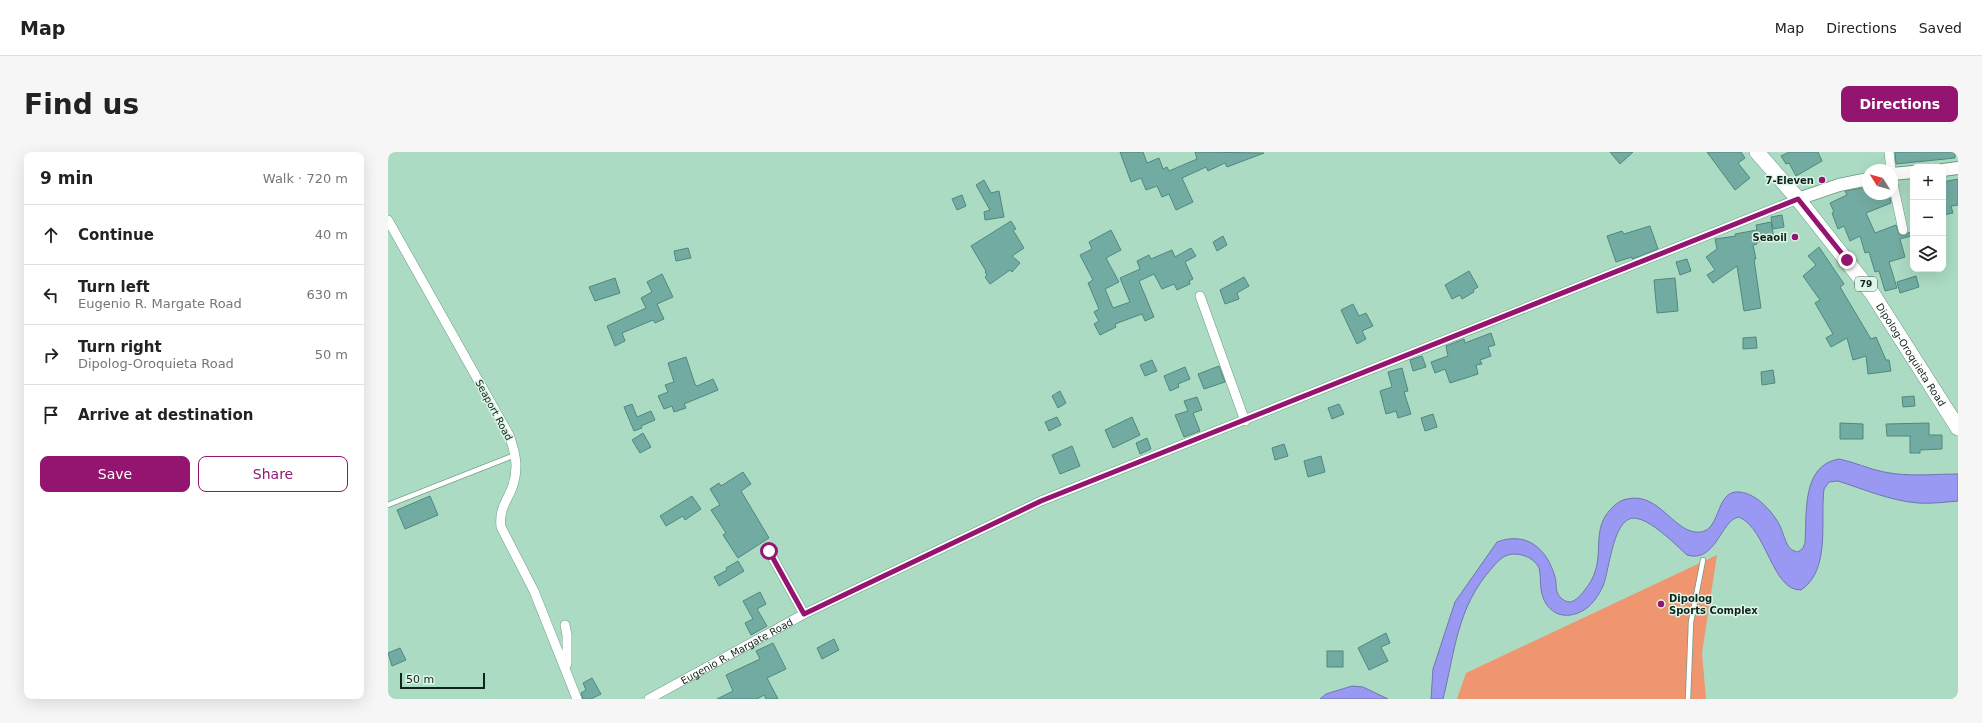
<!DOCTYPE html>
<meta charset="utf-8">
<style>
body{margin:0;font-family:"DejaVu Sans",sans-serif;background:#f6f6f6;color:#222}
.controls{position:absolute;right:12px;top:12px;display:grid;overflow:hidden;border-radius:8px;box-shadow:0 4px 16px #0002}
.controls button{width:36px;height:36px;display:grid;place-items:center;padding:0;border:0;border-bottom:1px solid #e0e0e0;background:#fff;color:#222;font:20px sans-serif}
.compass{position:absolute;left:1474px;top:12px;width:36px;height:36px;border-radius:50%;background:#fff;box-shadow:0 4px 16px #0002;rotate:307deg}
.scale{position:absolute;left:12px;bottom:10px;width:85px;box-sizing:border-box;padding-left:4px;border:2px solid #11241b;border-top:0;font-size:11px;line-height:14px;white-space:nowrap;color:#11241b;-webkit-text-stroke:3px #def6e9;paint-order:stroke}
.stop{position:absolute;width:12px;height:12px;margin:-9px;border:3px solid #931570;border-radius:50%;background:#fff}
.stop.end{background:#931570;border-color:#fff;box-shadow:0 1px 4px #0008}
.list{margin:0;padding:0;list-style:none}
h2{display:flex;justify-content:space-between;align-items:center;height:52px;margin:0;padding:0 16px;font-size:17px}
h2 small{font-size:13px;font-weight:400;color:#767676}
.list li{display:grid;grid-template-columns:26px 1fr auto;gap:12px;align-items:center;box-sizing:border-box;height:60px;padding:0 16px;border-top:1px solid #e0e0e0}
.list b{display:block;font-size:15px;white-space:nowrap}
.list p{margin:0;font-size:13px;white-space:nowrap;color:#767676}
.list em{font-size:13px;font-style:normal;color:#767676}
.actions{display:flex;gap:8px;padding:12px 16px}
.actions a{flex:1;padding:9px 0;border:1px solid #931570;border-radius:8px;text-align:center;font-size:14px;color:#931570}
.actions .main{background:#931570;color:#fff}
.icon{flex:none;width:22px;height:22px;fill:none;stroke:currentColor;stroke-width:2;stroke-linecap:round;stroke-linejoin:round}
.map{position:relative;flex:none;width:1570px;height:547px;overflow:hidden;border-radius:8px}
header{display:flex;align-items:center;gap:24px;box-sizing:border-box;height:56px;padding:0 20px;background:#fff;border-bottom:1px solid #e0e0e0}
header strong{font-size:19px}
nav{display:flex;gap:22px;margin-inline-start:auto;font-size:14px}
.intro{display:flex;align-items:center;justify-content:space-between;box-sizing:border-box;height:96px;padding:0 24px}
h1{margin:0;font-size:28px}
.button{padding:10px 18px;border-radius:8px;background:#931570;color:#fff;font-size:14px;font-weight:700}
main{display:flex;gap:24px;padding:0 24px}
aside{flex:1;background:#fff;border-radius:8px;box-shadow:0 4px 16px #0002}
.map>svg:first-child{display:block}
</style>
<header>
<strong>Map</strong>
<nav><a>Map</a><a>Directions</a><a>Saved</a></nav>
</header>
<div class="intro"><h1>Find us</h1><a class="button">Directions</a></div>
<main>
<aside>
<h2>9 min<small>Walk · 720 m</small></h2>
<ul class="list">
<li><svg class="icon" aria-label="ahead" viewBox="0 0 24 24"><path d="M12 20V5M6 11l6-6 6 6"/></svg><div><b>Continue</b></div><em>40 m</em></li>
<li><svg class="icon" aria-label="left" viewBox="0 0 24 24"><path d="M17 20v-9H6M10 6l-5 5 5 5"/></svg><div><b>Turn left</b><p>Eugenio R. Margate Road</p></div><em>630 m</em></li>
<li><svg class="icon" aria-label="right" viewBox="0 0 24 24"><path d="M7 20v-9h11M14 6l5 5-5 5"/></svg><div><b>Turn right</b><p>Dipolog-Oroquieta Road</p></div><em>50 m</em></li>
<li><svg class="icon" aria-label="arrive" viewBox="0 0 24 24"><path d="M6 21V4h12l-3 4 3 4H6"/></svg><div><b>Arrive at destination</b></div></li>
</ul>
<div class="actions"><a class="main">Save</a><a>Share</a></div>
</aside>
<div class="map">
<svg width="1570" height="547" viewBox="0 0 1570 547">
<rect width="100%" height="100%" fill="#abdbc3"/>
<path fill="#ef9570" d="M1329,403L1314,501L1318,547H1069L1078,521Z"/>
<g fill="#9998f2" stroke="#7075b2">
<path d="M1451,307C1467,310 1480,317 1496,320C1520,325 1546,322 1570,322V349C1557,350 1544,352 1530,351C1503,349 1475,337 1450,329L1441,330L1436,337C1432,369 1443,418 1413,438C1384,439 1379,377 1351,365C1333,367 1328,412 1299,403C1287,392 1266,371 1251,367C1225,358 1222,418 1215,434C1211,443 1203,455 1194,459C1174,470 1156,459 1153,437C1152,431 1153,423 1151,416C1147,407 1136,402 1126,402C1116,402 1110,409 1104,416C1069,455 1067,499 1055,547H1043L1045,517L1067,450L1109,390C1138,379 1159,396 1167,425C1169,431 1167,436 1170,442C1172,446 1177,450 1182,450C1188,449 1193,443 1196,439C1220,411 1203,386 1218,363C1223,356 1231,348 1239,347C1270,340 1284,377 1307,380C1335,384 1325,337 1352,340C1369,342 1385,360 1392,374C1395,381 1397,388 1400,394C1403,398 1406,399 1410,400L1415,396L1417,391C1419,363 1413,313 1451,307Z"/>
<path d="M964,534L975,535L1000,547H932L938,542Z"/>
</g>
<g fill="#72aba1" stroke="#4f887f">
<path d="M732,0H755L759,11L771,6L775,17L779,15L781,19L809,7L807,0L876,1L839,15L837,11L820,19L818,15L794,26L805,50L788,58L781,42L774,45L769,34L758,38L753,26L743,30Z"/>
<path d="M1222,0H1245L1232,12Z"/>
<path d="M1319,0H1353L1357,6L1350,11L1362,26L1347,38Z"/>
<path d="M1401,0H1430L1434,9L1408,24L1401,11L1398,12L1393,4Z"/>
<path d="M1507,0H1567V6L1508,12Z"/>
<path d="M1570,27V53L1563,54L1565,61L1555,63V30Z"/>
<path d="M596,28L603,41L611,39L616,65L597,68L596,60L602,58L588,33Z"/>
<path d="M1480,35V42H1501L1503,51L1478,61L1487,81L1508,73L1511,82L1517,84L1521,80L1523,84L1512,87L1517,105L1501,110L1509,136L1497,139L1491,119L1487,120L1481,100L1477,101L1472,84L1462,89L1456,74L1450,77L1444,61L1446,60L1442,51L1459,43L1457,39Z"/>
<path d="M574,43L578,54L569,58L564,47Z"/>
<path d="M1394,63L1396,75L1385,77L1383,65Z"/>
<path d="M623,69L628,77L625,78L636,96L624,104L632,111L624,120L622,118L602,132L597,125L599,123L597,120L598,119L583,94Z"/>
<path d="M1383,70L1386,87L1369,90V92L1365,93L1368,107H1366L1373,156L1356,159L1349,114L1325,131L1319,123L1327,118L1318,105L1329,97L1327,87L1348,84L1347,82L1369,78L1368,73Z"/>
<path d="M1262,74L1270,97L1244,107V105L1228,110L1219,84L1234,79L1236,82Z"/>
<path d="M723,78L733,98L718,106L731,130L717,137L725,156L742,150L732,126L752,117L749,109L761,103L763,107L784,98L787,105L803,96L808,104L797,110L805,127L801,129L802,132L789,138L786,132L774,137L766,122L751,129L766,165L757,169L754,162L727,172L728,175L712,183L706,172L711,169L706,160L711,157L700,131L705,128L692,103L704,97L701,90Z"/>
<path d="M835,84L839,93L829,99L825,90Z"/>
<path d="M1431,95L1456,132L1452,135L1483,187L1488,185L1498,208H1501L1503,219L1480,222L1478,204L1465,208L1459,186L1443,195L1438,186L1445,182L1427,151L1432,148L1415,124L1428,113L1420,104Z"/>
<path d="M300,96L303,106L288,109L286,99Z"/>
<path d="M1299,107L1303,119L1292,123L1288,110Z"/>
<path d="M1081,119L1090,135L1085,138L1086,140L1074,147L1072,143L1064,147L1057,133Z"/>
<path d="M274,122L285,145L269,152L276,167L267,171L265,168L234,181L237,189L227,194L219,174L258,156L253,146L264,140L259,130Z"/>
<path d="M1528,124L1531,135L1512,141L1509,130Z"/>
<path d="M856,125L861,134L849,141L851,147L837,152L832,138Z"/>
<path d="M227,126L232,141L207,149L201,135Z"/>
<path d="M1287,126L1290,159L1269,161L1266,128Z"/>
<path d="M965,152L971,164L978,161L985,174L974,179L978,187L969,192L953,158Z"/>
<path d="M1103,181L1107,193L1100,195L1103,204L1092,208L1094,212L1088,213L1090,222L1062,231L1057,217L1047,221L1043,210L1060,204L1058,194L1076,187L1077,191Z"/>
<path d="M1368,185L1369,196L1355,197V186Z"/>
<path d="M1034,204L1038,215L1025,219L1022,208Z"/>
<path d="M298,205L307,232L309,234L325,227L330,238L296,252L298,256L286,260L284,254L276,257L270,244L280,240L277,233L286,230L280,211Z"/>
<path d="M764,208L769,219L757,224L752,213Z"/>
<path d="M831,214L837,230L816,237L810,222Z"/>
<path d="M797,215L802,227L790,232L791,235L782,239L776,224Z"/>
<path d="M1014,216L1020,239L1016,240L1023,262L1010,266L1008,259L998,262L992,239L1004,235L1000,220Z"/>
<path d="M1385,218L1387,231L1374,233L1373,220Z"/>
<path d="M672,239L678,251L670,256L664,244Z"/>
<path d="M1526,244L1527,254L1515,255L1514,245Z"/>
<path d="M809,245L814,258L805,261L812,279L796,285L787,263L800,259L796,249Z"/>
<path d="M244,252L249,265L263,259L267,268L253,274L254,276L246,279L236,255Z"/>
<path d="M951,252L956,262L944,267L940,256Z"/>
<path d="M1045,262L1049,275L1037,279L1033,266Z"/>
<path d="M669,265L673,273L661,279L657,270Z"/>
<path d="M744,265L752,283L725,296L717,278Z"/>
<path d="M1452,271L1475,272V287H1452Z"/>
<path d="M1541,271V283H1554V297L1532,298V301H1522V284H1499L1498,272Z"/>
<path d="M255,281L263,295L252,301L244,288Z"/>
<path d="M759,286L763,297L752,302L748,291Z"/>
<path d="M896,292L900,304L887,308L884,296Z"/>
<path d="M684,294L692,314L672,322L664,303Z"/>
<path d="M933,304L937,320L920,325L916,309Z"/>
<path d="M355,320L363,332L353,339L381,386L350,406L335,383L338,381L323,358L332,353L322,337L331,331L333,334Z"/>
<path d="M42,344L50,363L17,377L9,358Z"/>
<path d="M304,344L313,357L297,368L295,364L278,374L272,364Z"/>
<path d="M350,409L356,419L331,434L326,425L339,418L338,416Z"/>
<path d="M372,440L378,452L369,457L379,474L363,483L357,471L365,467L355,449Z"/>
<path d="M998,481L1002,491L993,495L1000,509L981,518L970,496Z"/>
<path d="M446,487L451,498L434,507L429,496Z"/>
<path d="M385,491L398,517L379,526L390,547H378L376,543L369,547H329L345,539L338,523L372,507L368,499Z"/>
<path d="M12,496L18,508L4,514L0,501Z"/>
<rect x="939" y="499" width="16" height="16"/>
<path d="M204,526L213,542L203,547H195L193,541L198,538L195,531Z"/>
</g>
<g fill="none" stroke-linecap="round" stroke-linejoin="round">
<defs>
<g id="service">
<path d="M0,353L127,303"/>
<path d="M1300,547L1303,470L1315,408"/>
</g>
<g id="minor">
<path d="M1501,0L1503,18"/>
<path d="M1504,27L1515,78"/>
<path d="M0,68L121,283C128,302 131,317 124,336C118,351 111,357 113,375L146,439L189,547"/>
<path d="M812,144L857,269"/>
<path d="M381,399L416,462"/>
<path d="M177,473L179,483V512"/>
<path id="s1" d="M261,547L416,462L653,349L1410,47"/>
</g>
<g id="tertiary">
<path d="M1555,18L1570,16"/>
<path d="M1504,22L1525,20"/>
<path d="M1410,47L1451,33L1480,27"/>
</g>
<g id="primary">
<path id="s2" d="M1369,0L1410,47L1484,141L1570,276"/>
</g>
</defs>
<use href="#service" stroke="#6d9b84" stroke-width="6"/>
<use href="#minor" stroke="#6d9b84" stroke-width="10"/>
<use href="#tertiary" stroke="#6d9b84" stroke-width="14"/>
<use href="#primary" stroke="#6d9b84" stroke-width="16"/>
<use href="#service" stroke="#fff" stroke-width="4.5"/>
<use href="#minor" stroke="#fff" stroke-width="9"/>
<use href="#tertiary" stroke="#fff" stroke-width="12"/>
<use href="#primary" stroke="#fff" stroke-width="15"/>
</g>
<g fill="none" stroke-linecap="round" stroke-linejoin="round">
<path stroke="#931570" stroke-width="5" d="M381,399L416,462L653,349L1410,47L1459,108"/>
</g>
<g fill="#931570" stroke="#def6e9" stroke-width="1.5">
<circle cx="1434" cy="28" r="4"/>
<circle cx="1407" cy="85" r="4"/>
<circle cx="1273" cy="452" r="4"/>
</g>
<g text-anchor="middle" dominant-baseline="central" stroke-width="3" stroke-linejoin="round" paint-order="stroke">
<rect fill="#def6e9" stroke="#4e6359" stroke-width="1" x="1467" y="125" width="22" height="14" rx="3"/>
<g font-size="9" font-weight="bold" fill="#11241b">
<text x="1478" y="132">79</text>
</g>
<g font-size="10" font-weight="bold" fill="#11241b" stroke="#def6e9" text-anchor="end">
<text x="1426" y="28">7-Eleven</text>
<text x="1399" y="85">Seaoil</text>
<text x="1281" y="446" text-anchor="start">Dipolog<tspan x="1281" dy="12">Sports Complex</tspan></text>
</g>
<g font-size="10" fill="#11241b" stroke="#def6e9">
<text stroke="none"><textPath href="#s2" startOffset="255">Dipolog-Oroquieta Road</textPath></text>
<text transform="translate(106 258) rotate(62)">Seaport Road</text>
<text stroke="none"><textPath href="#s1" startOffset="100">Eugenio R. Margate Road</textPath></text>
</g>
</g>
</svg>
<div class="controls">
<button>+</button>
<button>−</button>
<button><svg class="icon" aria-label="layers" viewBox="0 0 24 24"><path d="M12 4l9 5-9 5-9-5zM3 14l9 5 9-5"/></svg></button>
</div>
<svg class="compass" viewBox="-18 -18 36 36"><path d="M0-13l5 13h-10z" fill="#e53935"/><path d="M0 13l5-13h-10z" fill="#767676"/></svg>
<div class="scale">50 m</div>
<div class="stop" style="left:381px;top:399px"></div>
<div class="stop end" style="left:1459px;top:108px"></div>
</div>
</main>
